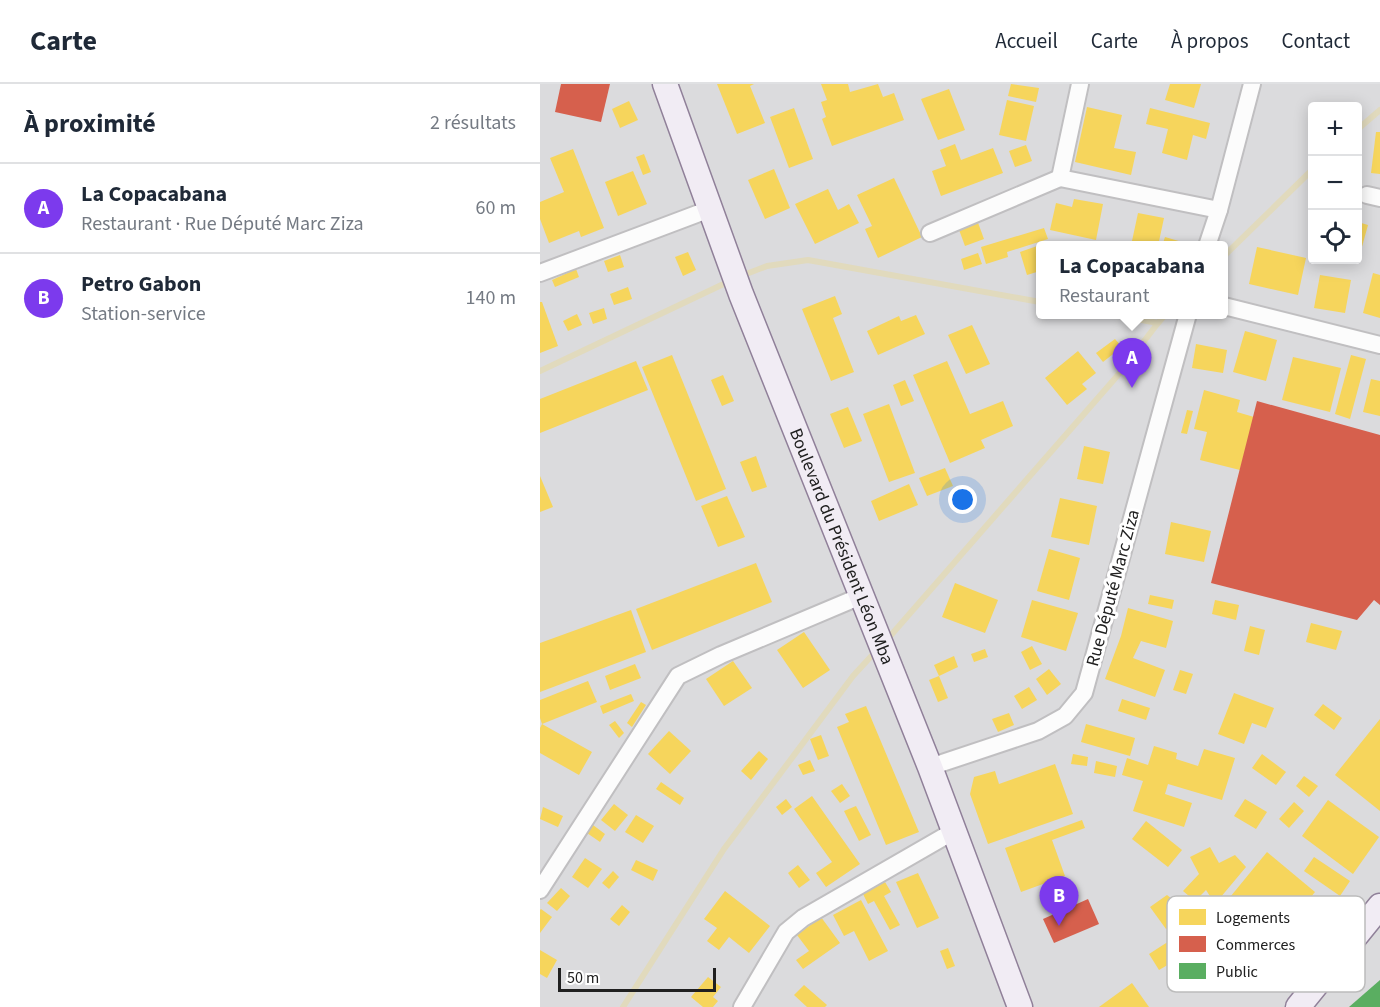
<!DOCTYPE html>
<html lang="fr">
<meta charset="utf-8">
<style>
body{margin:0;font-family:"Source Sans 3",sans-serif;background:#f2f2f3;color:#1f2937}
.controls{position:absolute;right:18px;top:18px;display:grid;overflow:hidden;border-radius:6px;box-shadow:0 3px 15px #0003}
.controls button{width:54px;height:54px;display:grid;place-items:center;padding:0;border:0;border-bottom:2px solid #e0e1e3;background:#fff;color:#1f2937;font:30px sans-serif}
.scale{position:absolute;left:18px;bottom:15px;width:158px;box-sizing:border-box;padding-left:6px;border:3px solid #202020;border-top:0;font-size:16px;line-height:21px;white-space:nowrap;color:#202020;-webkit-text-stroke:4px #fff;paint-order:stroke}
.you{position:absolute;left:423px;top:416px;width:21px;height:21px;margin:-15px;border:4px solid #fff;border-radius:50%;background:#1a73e8;box-shadow:0 0 0 9px #1a73e833}
.badge{display:grid;place-items:center;width:39px;height:39px;border-radius:50%;background:#7c3aed;color:#fff;font-size:20px;font-weight:700}
.pin{position:absolute;translate:-50% -50px;filter:drop-shadow(0 2px 3px #0008)}
.pin::after{content:'';position:absolute;top:32px;width:21px;height:18px;background:inherit;clip-path:polygon(0 0,100% 0,50% 100%)}
.popup{position:absolute;left:496px;top:157px;width:192px;height:78px;box-sizing:border-box;display:grid;place-content:center;border-radius:6px;background:#fff;filter:drop-shadow(0 2px 4px #0005);font-size:20px;white-space:nowrap;color:#747a83}
.popup b{font-size:22px;color:#1f2937}
.popup::after{content:'';position:absolute;left:50%;top:100%;margin-left:-12px;border:12px solid transparent;border-top-color:#fff}
.list{margin:0;padding:0;list-style:none}
h2{display:flex;justify-content:space-between;align-items:center;height:78px;margin:0;padding:0 24px;font-size:26px}
h2 small{font-size:20px;font-weight:400;color:#747a83}
.list li{display:grid;grid-template-columns:39px 1fr auto;gap:18px;align-items:center;box-sizing:border-box;height:90px;padding:0 24px;border-top:2px solid #e0e1e3}
.list b{display:block;font-size:22px;white-space:nowrap}
.list p{margin:0;font-size:20px;white-space:nowrap;color:#747a83}
.list em{font-size:20px;font-style:normal;color:#747a83}
.icon{flex:none;width:33px;height:33px;fill:none;stroke:currentColor;stroke-width:2;stroke-linecap:round;stroke-linejoin:round}
.map{position:relative;flex:none;width:840px;height:923px;overflow:hidden}
header{display:flex;align-items:center;gap:36px;box-sizing:border-box;height:84px;padding:0 30px;background:#fff;border-bottom:2px solid #e0e1e3}
header strong{font-size:28px}
nav{display:flex;gap:33px;margin-inline-start:auto;font-size:21px}
main{display:flex}
aside{flex:1;background:#fff}
.map>svg:first-child{display:block}
</style>
<header>
<strong>Carte</strong>
<nav><a>Accueil</a><a>Carte</a><a>À propos</a><a>Contact</a></nav>
</header>
<main>
<aside>
<h2>À proximité<small>2 résultats</small></h2>
<ul class="list">
<li><span class="badge">A</span><div><b>La Copacabana</b><p>Restaurant · Rue Député Marc Ziza</p></div><em>60 m</em></li>
<li><span class="badge">B</span><div><b>Petro Gabon</b><p>Station-service</p></div><em>140 m</em></li>
</ul>
</aside>
<div class="map">
<svg width="840" height="923" viewBox="0 0 840 923">
<rect width="100%" height="100%" fill="#eae9ee"/>
<path fill="#dbdbdd" fill-rule="evenodd" d="M0,0H840V923H0ZM772,22H818V176H772ZM500,162H684V230H500Z"/>
<g fill="#f6d55c">
<path d="M177,0H214L210,2L225,39L197,50Z"/>
<path d="M281,0H308L310,8L338,0L343,13L354,9L364,36L292,62L282,35L286,33L281,18L287,16Z"/>
<path d="M471,0L499,4L496,18L468,12Z"/>
<path d="M630,0H661L654,24L625,16Z"/>
<path d="M409,5L425,46L398,56L381,15Z"/>
<path d="M467,16L494,22L486,57L459,51Z"/>
<path d="M89,17L98,36L80,44L72,25Z"/>
<path d="M547,23L582,31L574,64L596,68L591,91L535,78Z"/>
<path d="M254,24L273,75L249,84L230,33Z"/>
<path d="M610,24L670,39L666,55L653,51L647,76L622,69L628,45L606,40Z"/>
<path d="M836,48H840V90L831,89Z"/>
<path d="M415,60L421,76L453,64L463,89L401,112L392,87L406,82L400,66Z"/>
<path d="M486,61L492,77L475,83L469,67Z"/>
<path d="M33,65L64,144L41,153L39,147L9,159L0,135V118L24,108L10,74Z"/>
<path d="M104,70L111,88L103,91L96,73Z"/>
<path d="M234,85L250,124L225,135L208,96Z"/>
<path d="M93,87L107,120L78,132L65,98Z"/>
<path d="M354,94L382,153L338,174L325,145L332,142L317,111Z"/>
<path d="M288,105L298,126L309,120L319,139L275,160L255,120Z"/>
<path d="M534,115L563,120L556,156L510,146L516,119L532,123Z"/>
<path d="M598,129L624,134L618,162L592,157Z"/>
<path d="M437,136L444,155L425,162L418,143Z"/>
<path d="M818,138L828,141L820,170L818,169Z"/>
<path d="M504,144L508,155L467,168L468,173L446,180L441,163Z"/>
<path d="M625,153L642,158L641,162H622Z"/>
<path d="M500,161V187L487,191L480,168Z"/>
<path d="M717,163L766,174L758,211L709,200Z"/>
<path d="M148,168L156,186L143,192L135,173Z"/>
<path d="M438,169L442,180L424,186L421,175Z"/>
<path d="M80,171L84,183L68,188L64,177Z"/>
<path d="M36,185L39,193L15,203L12,196Z"/>
<path d="M833,189L840,191V234L823,229Z"/>
<path d="M780,191L811,196L805,229L774,224Z"/>
<path d="M88,203L92,215L74,221L70,210Z"/>
<path d="M295,212L302,230L293,234L314,288L291,297L262,225Z"/>
<path d="M0,218H2L18,262L0,269Z"/>
<path d="M64,224L67,235L53,240L49,229Z"/>
<path d="M37,230L42,241L28,247L23,237Z"/>
<path d="M376,231L385,250L338,271L327,247L359,232L361,237Z"/>
<path d="M432,241L450,280L426,290L408,251Z"/>
<path d="M705,247L737,256L726,297L693,288Z"/>
<path d="M575,255L582,263L563,278L556,269Z"/>
<path d="M656,260L687,266L683,289L652,284Z"/>
<path d="M538,267L556,289L542,300L547,305L527,321L505,294Z"/>
<path d="M132,271L186,405L156,417L102,283Z"/>
<path d="M811,271L826,275L810,335L795,330Z"/>
<path d="M753,273L801,284L790,328L742,316Z"/>
<path d="M96,277L108,306L0,349V315Z"/>
<path d="M407,277L430,330L463,317L473,342L441,356L445,364L410,379L373,291Z"/>
<path d="M183,291L194,317L182,322L171,296Z"/>
<path d="M831,295L840,297V332L823,328Z"/>
<path d="M365,296L374,317L361,322L353,301Z"/>
<path d="M664,306L700,316L697,328L714,333L700,386L660,376L667,348L654,345Z"/>
<path d="M349,320L375,389L349,398L323,330Z"/>
<path d="M308,323L322,357L304,364L290,330Z"/>
<path d="M647,326L653,327L647,350L641,349Z"/>
<path d="M544,362L570,368L563,400L537,395Z"/>
<path d="M216,372L227,403L212,408L200,378Z"/>
<path d="M405,384L413,402L387,412L379,394Z"/>
<path d="M0,392L13,423L0,428Z"/>
<path d="M369,400L378,421L339,437L331,417Z"/>
<path d="M187,412L205,453L178,463L161,422Z"/>
<path d="M520,414L557,422L549,461L511,453Z"/>
<path d="M631,438L671,447L664,478L625,470Z"/>
<path d="M509,465L540,474L529,516L497,507Z"/>
<path d="M216,479L232,518L112,566L96,525Z"/>
<path d="M415,499L458,516L445,549L402,533Z"/>
<path d="M610,511L634,516L632,525L608,520Z"/>
<path d="M492,516L538,529L526,567L481,553Z"/>
<path d="M675,516L699,521L696,536L672,530Z"/>
<path d="M588,524L633,537L626,564L601,557L593,574L625,586L615,613L565,595L581,552Z"/>
<path d="M91,526L106,568L0,608V559Z"/>
<path d="M771,539L802,547L796,566L766,558Z"/>
<path d="M710,542L725,546L719,571L704,567Z"/>
<path d="M264,548L290,586L263,604L237,566Z"/>
<path d="M492,562L502,580L490,586L481,568Z"/>
<path d="M445,565L448,573L434,578L431,570Z"/>
<path d="M414,572L418,583L399,592L394,581Z"/>
<path d="M193,577L212,604L184,622L166,595Z"/>
<path d="M95,580L101,594L70,606L65,592Z"/>
<path d="M509,585L521,600L507,611L496,595Z"/>
<path d="M640,586L653,590L646,610L633,606Z"/>
<path d="M399,592L408,614L398,618L389,596Z"/>
<path d="M48,597L57,618L2,640L52,668L39,691L0,669V644L2,640L0,634V616Z"/>
<path d="M489,603L497,616L482,625L474,612Z"/>
<path d="M694,609L734,624L726,644L712,639L704,660L678,650Z"/>
<path d="M91,610L94,617L63,630L60,622Z"/>
<path d="M582,615L610,624L606,636L578,627Z"/>
<path d="M101,618L106,621L92,643L87,639Z"/>
<path d="M783,620L802,634L794,646L774,631Z"/>
<path d="M326,622L379,748L346,761L297,643L309,638L305,630Z"/>
<path d="M469,629L474,641L458,648L452,635Z"/>
<path d="M840,635V727L795,691Z"/>
<path d="M75,637L84,649L79,654L69,641Z"/>
<path d="M546,640L595,654L590,672L541,658Z"/>
<path d="M129,647L151,667L130,690L108,670Z"/>
<path d="M281,651L289,672L278,676L270,655Z"/>
<path d="M614,662L637,669L636,675L658,682L664,665L695,674L682,716L628,700L625,710L652,719L644,743L593,727L603,697L582,691L587,674L608,681Z"/>
<path d="M219,667L228,675L211,696L201,687Z"/>
<path d="M533,670L548,673L547,682L531,680Z"/>
<path d="M722,670L746,688L736,701L712,684Z"/>
<path d="M270,676L275,687L263,691L258,681Z"/>
<path d="M556,677L577,682L575,693L554,689Z"/>
<path d="M515,680L533,730L448,760L430,710L434,693L455,687L459,700Z"/>
<path d="M764,692L778,702L769,713L756,702Z"/>
<path d="M121,698L144,714L140,721L116,705Z"/>
<path d="M302,700L310,712L300,719L291,707Z"/>
<path d="M272,712L320,780L286,803L276,789L292,778L254,725Z"/>
<path d="M246,715L252,723L242,731L236,723Z"/>
<path d="M705,715L727,728L716,745L694,732Z"/>
<path d="M788,716L839,753L813,790L762,752Z"/>
<path d="M754,718L764,727L749,744L739,735Z"/>
<path d="M74,720L88,731L75,747L61,736Z"/>
<path d="M316,722L331,751L319,757L304,727Z"/>
<path d="M3,723L23,732L18,743L0,735Z"/>
<path d="M96,731L114,742L103,759L85,748Z"/>
<path d="M542,736L545,744L512,756L525,792L481,808L465,764Z"/>
<path d="M606,737L642,766L628,783L592,755Z"/>
<path d="M53,741L65,750L60,758L47,749Z"/>
<path d="M670,763L679,779L695,771L706,783L675,820L666,806L655,817L643,807L659,790L650,773Z"/>
<path d="M727,768L775,808L725,869L677,829Z"/>
<path d="M774,773L810,797L800,812L764,787Z"/>
<path d="M45,774L62,785L48,804L32,793Z"/>
<path d="M96,776L118,786L113,797L91,786Z"/>
<path d="M258,781L270,796L259,804L248,789Z"/>
<path d="M73,787L79,793L69,805L62,799Z"/>
<path d="M378,789L399,834L377,844L356,798Z"/>
<path d="M345,798L351,808L344,812L360,841L350,846L334,817L328,820L323,810Z"/>
<path d="M21,804L30,812L17,827L7,819Z"/>
<path d="M185,807L230,842L209,869L189,853L179,866L167,857L177,844L164,835Z"/>
<path d="M627,811L652,831L626,845L610,823Z"/>
<path d="M321,816L348,867L329,877L314,847L304,852L293,831Z"/>
<path d="M82,821L90,828L79,842L70,835Z"/>
<path d="M1,825L12,833L0,849V826Z"/>
<path d="M281,833L300,859L263,885L256,876L269,867L257,851Z"/>
<path d="M655,848L668,866L656,874L644,855Z"/>
<path d="M637,852L648,869L619,886L609,870Z"/>
<path d="M678,861L685,868L675,879L668,873Z"/>
<path d="M408,864L415,882L407,885L400,867Z"/>
<path d="M0,866L17,876L7,894L0,890Z"/>
<path d="M662,881L668,887L659,898L652,892Z"/>
<path d="M168,893L181,903L173,913L178,917L173,923H163L151,913Z"/>
<path d="M592,899L609,923H559Z"/>
<path d="M264,901L287,921L285,923H267L254,911Z"/>
</g>
<g fill="#d6604d">
<path d="M21,0H70L61,38L15,28Z"/>
<path d="M717,317L840,351V521L834,516L817,536L671,499Z"/>
<path d="M548,815L559,840L514,859L503,835Z"/>
</g>
<path fill="#5aae61" d="M840,896V923H809Z"/>
<g fill="none" stroke-linecap="round" stroke-linejoin="round">
<g stroke="#e1dabd" stroke-width="6">
<path d="M818,45L840,26"/>
<path d="M684,172L772,86"/>
<path d="M201,192L227,182L268,176L500,218"/>
<path d="M570,230L618,239L626,230"/>
<path d="M0,287L192,196"/>
<path d="M345,558L578,291L618,239"/>
<path d="M83,923L184,765L313,592L336,567"/>
</g>
<defs>
<g id="street">
<path d="M540,0L520,94L679,126"/>
<path d="M827,111L840,114"/>
<path d="M390,149L520,94"/>
<path d="M667,162L679,126L712,0"/>
<path d="M0,189L170,125"/>
<path d="M684,222L840,261"/>
<path d="M390,683L498,647L525,632L544,609L648,230"/>
<path d="M0,806L138,592L181,571L321,512"/>
<path d="M202,923L246,848L263,834L414,747"/>
</g>
<g id="secondary">
<path id="s1" d="M125,0L201,210L390,683L480,923"/>
<path d="M758,923L840,822"/>
</g>
</defs>
<use href="#street" stroke="#c0bfc1" stroke-width="20"/>
<use href="#secondary" stroke="#908099" stroke-width="27"/>
<use href="#street" stroke="#fcfcfc" stroke-width="16"/>
<use href="#secondary" stroke="#f1ecf4" stroke-width="24"/>
</g>
<g text-anchor="middle" dominant-baseline="central" stroke-width="6" stroke-linejoin="round" paint-order="stroke">
<g font-size="18" fill="#202020" stroke="#fff">
<text stroke="none"><textPath href="#s1" startOffset="495">Boulevard du Président Léon Mba</textPath></text>
<text transform="translate(573 504) rotate(-75)">Rue Député Marc Ziza</text>
</g>
</g>
<rect x="627" y="812" width="198" height="96" rx="9" fill="#fff" stroke="#bcbcbc" stroke-width="1.5"/>
<rect x="639" y="825" width="27" height="16" fill="#f6d55c"/>
<rect x="639" y="852" width="27" height="16" fill="#d6604d"/>
<rect x="639" y="879" width="27" height="16" fill="#5aae61"/>
<g font-size="16" fill="#202020">
<text x="676" y="839">Logements</text>
<text x="676" y="866">Commerces</text>
<text x="676" y="893">Public</text>
</g>
</svg>
<div class="controls">
<button>+</button>
<button>−</button>
<button><svg class="icon" aria-label="locate" viewBox="0 0 24 24"><circle cx="12" cy="12" r="6"/><path d="M12 2v4M12 18v4M2 12h4M18 12h4"/></svg></button>
</div>
<div class="scale">50 m</div>
<div class="you"></div>
<div class="pin badge" style="left:592px;top:304px">A</div>
<div class="popup"><b>La Copacabana</b>Restaurant</div>
<div class="pin badge" style="left:519px;top:842px">B</div>
</div>
</main>
